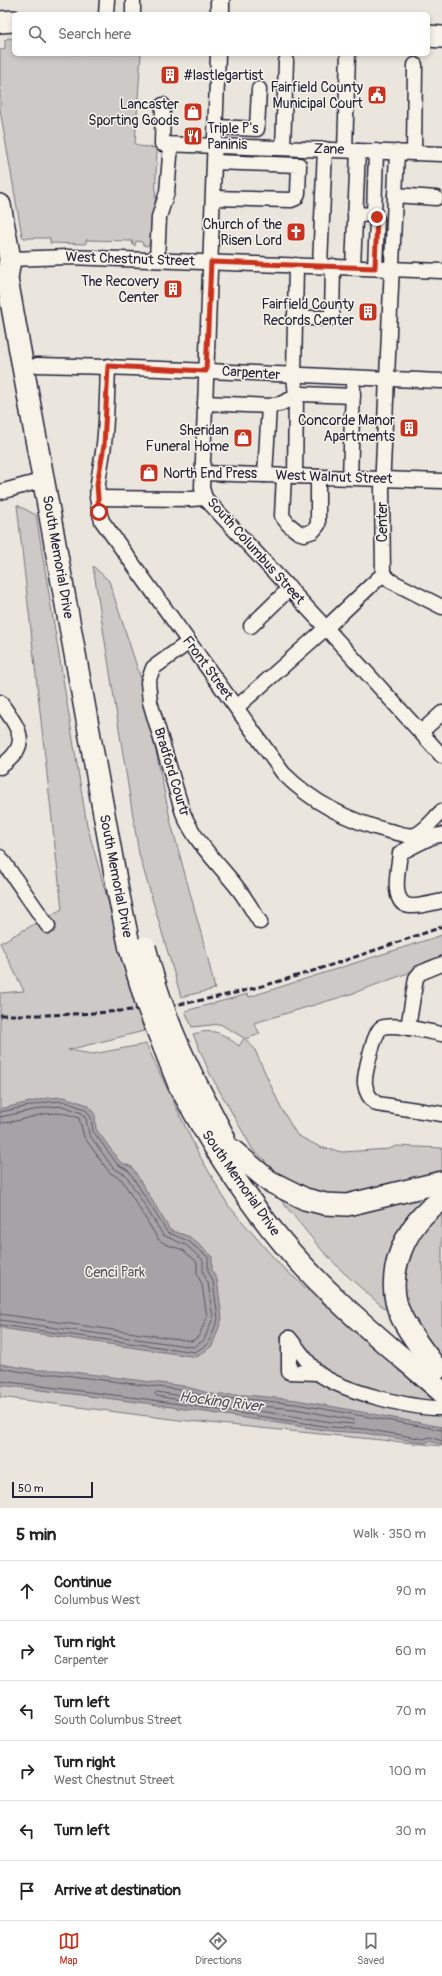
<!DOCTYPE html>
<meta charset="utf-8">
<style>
body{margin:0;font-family:Pangolin,sans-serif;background:#f6f6f6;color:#222}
.scale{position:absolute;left:12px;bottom:10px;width:81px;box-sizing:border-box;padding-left:4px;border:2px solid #22223b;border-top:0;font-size:11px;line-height:14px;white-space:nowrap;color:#22223b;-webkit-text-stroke:3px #f7f3e8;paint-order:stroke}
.stop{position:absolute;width:12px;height:12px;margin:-9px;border:3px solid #c8321e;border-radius:50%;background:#fff}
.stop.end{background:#c8321e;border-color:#fff;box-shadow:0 1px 4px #0008}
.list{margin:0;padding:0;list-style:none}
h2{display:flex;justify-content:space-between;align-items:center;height:52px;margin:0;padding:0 16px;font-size:17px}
h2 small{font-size:13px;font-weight:400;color:#767676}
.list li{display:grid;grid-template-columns:26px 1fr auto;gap:12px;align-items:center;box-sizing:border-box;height:60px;padding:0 16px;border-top:1px solid #e0e0e0}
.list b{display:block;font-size:15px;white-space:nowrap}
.list p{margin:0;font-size:13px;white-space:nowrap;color:#767676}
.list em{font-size:13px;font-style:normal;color:#767676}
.icon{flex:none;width:22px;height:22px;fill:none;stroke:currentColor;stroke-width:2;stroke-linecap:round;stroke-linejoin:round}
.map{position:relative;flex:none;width:442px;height:1508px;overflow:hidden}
.search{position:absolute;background:#fff;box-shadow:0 2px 6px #0003;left:12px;right:12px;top:12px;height:44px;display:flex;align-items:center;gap:10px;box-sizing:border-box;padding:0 14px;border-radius:6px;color:#767676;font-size:15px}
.sheet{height:412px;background:#fff}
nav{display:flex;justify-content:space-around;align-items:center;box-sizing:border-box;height:56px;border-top:1px solid #e0e0e0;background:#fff;font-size:11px;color:#767676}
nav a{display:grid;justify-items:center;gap:2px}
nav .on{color:#c8321e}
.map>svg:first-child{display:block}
</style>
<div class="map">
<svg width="442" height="1508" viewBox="0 0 442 1508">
<rect width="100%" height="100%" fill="#eae6de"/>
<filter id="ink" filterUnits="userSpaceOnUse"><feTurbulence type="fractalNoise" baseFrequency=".025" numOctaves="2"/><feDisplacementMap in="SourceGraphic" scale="8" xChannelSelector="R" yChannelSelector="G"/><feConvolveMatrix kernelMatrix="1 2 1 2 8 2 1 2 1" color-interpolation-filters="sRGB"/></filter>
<g filter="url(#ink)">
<g fill="#cdc9c6" stroke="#787680">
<path d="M8,38L14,39V54H141L135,144L139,146L157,148L155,206L152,219L150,242L148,246L143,245L142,242L136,241L135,246L133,245L132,241L86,240V244L50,243V238H24L22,236L0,110V50L5,49V40Z"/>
<path d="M17,505L36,515L87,825L144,1031L68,1050L93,1054L146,1044L197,1151L228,1205L279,1264L440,1406L442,1413V1446L179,1420L0,1397V993L24,991L0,943L62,909Z"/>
<path d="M93,566L109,581L140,676L171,823L208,959L215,989L181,997L139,854Z"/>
<path d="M442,935V956L425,962L408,973L351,994L254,1023L260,1034L245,1039L254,1048L281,1108L297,1135L320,1147L342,1152L389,1149L396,1146L442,1148V1177L332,1198L285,1181L264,1165L265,1160L253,1150L210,1074L193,1034C215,1028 222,1033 239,1046L244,1038L220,1024L192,1027L185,1011L248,994L249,997Z"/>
<path d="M270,1187L294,1200L442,1188L410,1219L392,1315L344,1273L320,1248Z"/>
<path d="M442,1208V1359L413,1323L404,1298V1265L425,1223Z"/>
</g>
<g fill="#a6a3a6" stroke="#716f7b">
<path d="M64,1097L88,1105L95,1115L96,1129L120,1162L132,1167L170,1230L190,1237L212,1256V1270L217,1279L222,1319L212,1346L197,1357L0,1328V1109L47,1098Z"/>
<path d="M0,1364L36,1370H57L183,1386L216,1395H246L297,1400L442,1427V1445L430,1441L425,1443L364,1433L331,1431L145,1403L0,1385Z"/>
</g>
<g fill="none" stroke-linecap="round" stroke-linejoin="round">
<g stroke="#575666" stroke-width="1">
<path d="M0,1112L48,1102L63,1101L85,1109L91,1117L93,1131L117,1164L129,1171L167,1232L188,1241L208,1257V1271L213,1281L218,1319L208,1344L195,1352L0,1325"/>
<path d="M0,1117L48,1107L63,1106L82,1113L86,1119L89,1134L113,1168L126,1175L163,1235L186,1245L203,1260V1272L208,1283L213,1318L204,1340L194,1347L0,1320"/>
<path d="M0,1123C30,1122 47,1105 79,1118L84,1137L109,1172L122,1180L158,1239L165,1244L183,1250L197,1262V1273L202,1285L207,1317L199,1336L192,1341L0,1314"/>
<path d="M0,1368L35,1374H56L182,1390L215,1399H246L296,1404L442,1430"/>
<path d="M0,1381L146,1399L331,1427L365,1429L424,1439L430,1437L442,1441"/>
<path d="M157,1392L193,1398L194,1400L192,1402L157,1396L155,1394Z"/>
<path d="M240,1404L295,1409L353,1420L355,1422L353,1424L332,1422L239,1408L238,1405Z"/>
</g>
<defs>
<g id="minor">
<path d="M106,14L107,0"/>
<path d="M133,14V0"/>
<path d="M218,54L202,488L205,498L326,628L442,756"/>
<path d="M163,105L162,144L442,154"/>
<path d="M217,127L257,129L259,89"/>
<path d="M283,148L286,61"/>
<path d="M345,150L348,54"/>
<path d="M414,153L415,65"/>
<path d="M395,195L436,198"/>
<path d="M214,198L291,200L296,198L298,193L299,165L215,162"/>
<path d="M355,214L374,215L376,151"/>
<path d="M374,215L377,219L375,268"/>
<path d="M10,259L68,257L442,271"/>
<path d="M157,260L159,217L167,192L171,145"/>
<path d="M320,265L325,149"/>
<path d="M353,267L358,151"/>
<path d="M294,318H332L333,266"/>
<path d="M37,365C172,368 307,376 442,381"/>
<path d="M108,366C107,392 107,418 104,444C101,472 92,492 102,521L283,773C313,803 348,821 389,831C397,832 406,837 414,835C424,833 434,818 442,811"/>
<path d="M205,403L269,406L280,404L302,394L353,396"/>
<path d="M203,473L442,481"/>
<path d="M265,475L269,406"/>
<path d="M284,475L282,516L288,524L298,532L304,534L313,531L318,525V477"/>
<path d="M295,476L296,396L294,376L296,265"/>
<path d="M350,477L353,388"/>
<path d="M0,492L44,480"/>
<path d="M97,498L191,499L205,498"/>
<path d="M383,574L391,581L442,607"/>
<path d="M251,626L290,588"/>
<path d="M189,642L153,668L148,682L150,702L183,813C195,842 217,862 236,886C245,897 252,910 260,922"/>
<path d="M0,702C19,729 33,744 0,767"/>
<path d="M237,707L326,628L383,574L382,490L397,152"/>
<path d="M421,732L442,713"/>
<path d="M442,835C434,834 410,848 400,853C399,866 389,904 410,906C420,907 432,903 442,901"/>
<path d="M0,857L48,926"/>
<path d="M408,1028L416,978L420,973L442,964"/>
<path d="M442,1034C429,1032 391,1022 381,1028C374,1033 364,1075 365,1084C366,1092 370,1099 377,1104L442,1114"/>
<path d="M289,1338C297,1347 310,1366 318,1373C341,1391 413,1409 442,1408"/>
<path d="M289,1338V1372L318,1373"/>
</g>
<path id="major" d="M220,14V0"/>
<g id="highway">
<path d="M0,22L14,21"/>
<path d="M428,36L442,37"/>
<path d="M0,205L10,259L7,279L118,891L130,949"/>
<path d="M195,1081L224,1137"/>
<path d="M179,1085C209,1141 242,1194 283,1243C330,1299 388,1345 442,1392"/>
<path d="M232,1150L269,1181L305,1199L325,1204L347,1205L442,1182"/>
<path d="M437,1369C424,1352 410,1335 401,1316C382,1276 406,1221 442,1200"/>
</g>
</defs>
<use href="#minor" stroke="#22223b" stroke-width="17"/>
<use href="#major" stroke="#22223b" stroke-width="21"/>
<use href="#highway" stroke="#22223b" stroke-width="24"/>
<use href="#minor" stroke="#f7f3e8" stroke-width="14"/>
<use href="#major" stroke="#f7f3e8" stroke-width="18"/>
<use href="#highway" stroke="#f7f3e8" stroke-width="21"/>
<path stroke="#22223b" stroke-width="3" stroke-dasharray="6 3" stroke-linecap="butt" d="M0,1015C81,1016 164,1011 243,991C311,974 377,949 442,927"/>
<defs>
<g id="highway-bridge">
<path d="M145,947C156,993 174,1039 195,1081"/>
<path d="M130,949L146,1002L179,1085"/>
</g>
</defs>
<use href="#highway-bridge" stroke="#22223b" stroke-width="24" stroke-linecap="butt"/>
<use href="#highway-bridge" stroke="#f7f3e8" stroke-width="21"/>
</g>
</g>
<g fill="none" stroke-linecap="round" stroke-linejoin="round" filter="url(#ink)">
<path stroke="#c8321e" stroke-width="5" d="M99,512L97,484L104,446L108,366L206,371L211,262L375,268L377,217"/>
</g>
<defs>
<symbol id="building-square" viewBox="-11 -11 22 22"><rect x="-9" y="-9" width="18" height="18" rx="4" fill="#c8321e" stroke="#f7f3e8"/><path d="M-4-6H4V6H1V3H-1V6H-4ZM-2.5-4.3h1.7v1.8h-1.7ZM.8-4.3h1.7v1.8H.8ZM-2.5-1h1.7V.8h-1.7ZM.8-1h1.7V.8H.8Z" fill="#fff"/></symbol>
<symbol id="civic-square" viewBox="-11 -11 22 22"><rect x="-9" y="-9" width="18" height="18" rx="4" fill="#c8321e" stroke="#f7f3e8"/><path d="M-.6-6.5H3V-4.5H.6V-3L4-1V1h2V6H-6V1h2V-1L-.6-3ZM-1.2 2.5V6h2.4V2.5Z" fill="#fff"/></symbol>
<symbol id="shop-square" viewBox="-11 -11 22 22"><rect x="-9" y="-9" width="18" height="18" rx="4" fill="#c8321e" stroke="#f7f3e8"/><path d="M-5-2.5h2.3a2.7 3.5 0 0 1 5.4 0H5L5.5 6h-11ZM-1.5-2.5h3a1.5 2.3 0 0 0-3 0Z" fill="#fff"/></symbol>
<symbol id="restaurant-square" viewBox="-11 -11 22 22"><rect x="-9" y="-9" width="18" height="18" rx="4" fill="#c8321e" stroke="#f7f3e8"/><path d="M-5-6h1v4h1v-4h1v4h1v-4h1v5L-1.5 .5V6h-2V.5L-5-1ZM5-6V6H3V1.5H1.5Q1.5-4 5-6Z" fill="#fff"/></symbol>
<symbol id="church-square" viewBox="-11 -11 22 22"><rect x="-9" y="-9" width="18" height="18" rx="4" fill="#c8321e" stroke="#f7f3e8"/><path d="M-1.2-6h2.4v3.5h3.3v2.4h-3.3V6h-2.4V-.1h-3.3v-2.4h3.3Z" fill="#fff"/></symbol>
</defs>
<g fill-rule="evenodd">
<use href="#building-square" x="159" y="64" width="22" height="22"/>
<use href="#civic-square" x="366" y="84" width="22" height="22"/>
<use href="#shop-square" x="182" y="101" width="22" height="22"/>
<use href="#restaurant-square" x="182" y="125" width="22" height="22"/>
<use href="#church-square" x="285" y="221" width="22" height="22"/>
<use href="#building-square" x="162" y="278" width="22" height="22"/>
<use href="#building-square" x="357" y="301" width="22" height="22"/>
<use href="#building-square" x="398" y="417" width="22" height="22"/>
<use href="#shop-square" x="232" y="427" width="22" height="22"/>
<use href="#shop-square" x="138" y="462" width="22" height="22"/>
</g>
<g text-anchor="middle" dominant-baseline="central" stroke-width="3" stroke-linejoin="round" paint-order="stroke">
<g font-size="14" fill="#22223b" stroke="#f7f3e8" text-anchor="end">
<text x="184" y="75" text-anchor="start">#lastlegartist</text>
<text x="363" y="87">Fairfield County<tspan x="363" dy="16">Municipal Court</tspan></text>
<text x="179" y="104">Lancaster<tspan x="179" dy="16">Sporting Goods</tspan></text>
<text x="207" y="128" text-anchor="start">Triple P's<tspan x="207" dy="16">Paninis</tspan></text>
<text x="282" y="224">Church of the<tspan x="282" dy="16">Risen Lord</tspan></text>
<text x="159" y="281">The Recovery<tspan x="159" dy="16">Center</tspan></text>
<text x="354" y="304">Fairfield County<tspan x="354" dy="16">Records Center</tspan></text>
<text x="395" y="420">Concorde Manor<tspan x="395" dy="16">Apartments</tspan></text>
<text x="229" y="430">Sheridan<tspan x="229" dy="16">Funeral Home</tspan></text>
<text x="163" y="473" text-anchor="start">North End Press</text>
</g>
<g font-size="14" fill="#22223b" stroke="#f7f3e8">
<text transform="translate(329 149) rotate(2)">Zane</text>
<text transform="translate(130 259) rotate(2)">West Chestnut Street</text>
<text transform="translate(251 373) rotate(4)">Carpenter</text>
<text transform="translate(334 477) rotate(2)">West Walnut Street</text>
<text transform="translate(382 522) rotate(-90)">Center</text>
<text transform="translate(256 551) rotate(48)">South Columbus Street</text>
<text transform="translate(58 557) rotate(80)">South Memorial Drive</text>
<text transform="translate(208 668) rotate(54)">Front Street</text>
<text transform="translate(172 772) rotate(73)">Bradford Courtr</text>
<text transform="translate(116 876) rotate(79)">South Memorial Drive</text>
<text transform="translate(241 1183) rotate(55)">South Memorial Drive</text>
</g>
<g font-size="14" fill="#555465" stroke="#f7f3e8">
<text x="115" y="1272">Cenci Park</text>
</g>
<g font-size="15" font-style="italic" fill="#504f60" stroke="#f7f3e8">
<text transform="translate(221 1402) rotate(7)">Hocking River</text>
</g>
</g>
</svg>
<div class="scale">50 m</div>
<div class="stop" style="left:99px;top:512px"></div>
<div class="stop end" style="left:377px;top:217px"></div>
<div class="search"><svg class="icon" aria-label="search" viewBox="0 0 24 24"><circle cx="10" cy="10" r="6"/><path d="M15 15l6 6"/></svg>Search here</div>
</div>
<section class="sheet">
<h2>5 min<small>Walk · 350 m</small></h2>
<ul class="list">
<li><svg class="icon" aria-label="ahead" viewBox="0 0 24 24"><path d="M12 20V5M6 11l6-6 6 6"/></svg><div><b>Continue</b><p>Columbus West</p></div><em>90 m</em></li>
<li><svg class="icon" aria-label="right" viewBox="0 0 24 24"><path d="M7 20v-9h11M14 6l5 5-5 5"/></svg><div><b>Turn right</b><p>Carpenter</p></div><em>60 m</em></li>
<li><svg class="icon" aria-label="left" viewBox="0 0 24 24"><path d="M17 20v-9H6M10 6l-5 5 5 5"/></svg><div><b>Turn left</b><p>South Columbus Street</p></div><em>70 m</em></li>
<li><svg class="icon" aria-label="right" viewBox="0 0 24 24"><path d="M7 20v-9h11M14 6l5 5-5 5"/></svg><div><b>Turn right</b><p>West Chestnut Street</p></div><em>100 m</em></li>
<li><svg class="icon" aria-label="left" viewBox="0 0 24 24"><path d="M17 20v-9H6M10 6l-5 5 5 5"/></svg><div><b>Turn left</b></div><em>30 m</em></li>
<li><svg class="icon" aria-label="arrive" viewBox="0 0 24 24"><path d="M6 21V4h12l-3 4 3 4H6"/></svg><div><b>Arrive at destination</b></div></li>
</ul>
</section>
<nav>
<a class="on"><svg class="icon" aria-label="map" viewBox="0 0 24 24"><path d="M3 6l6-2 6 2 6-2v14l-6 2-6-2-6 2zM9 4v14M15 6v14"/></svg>Map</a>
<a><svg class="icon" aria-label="directions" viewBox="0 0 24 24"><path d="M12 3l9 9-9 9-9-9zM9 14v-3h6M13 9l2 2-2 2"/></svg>Directions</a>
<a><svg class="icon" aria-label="saved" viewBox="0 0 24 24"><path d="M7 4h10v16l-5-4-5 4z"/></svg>Saved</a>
</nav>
